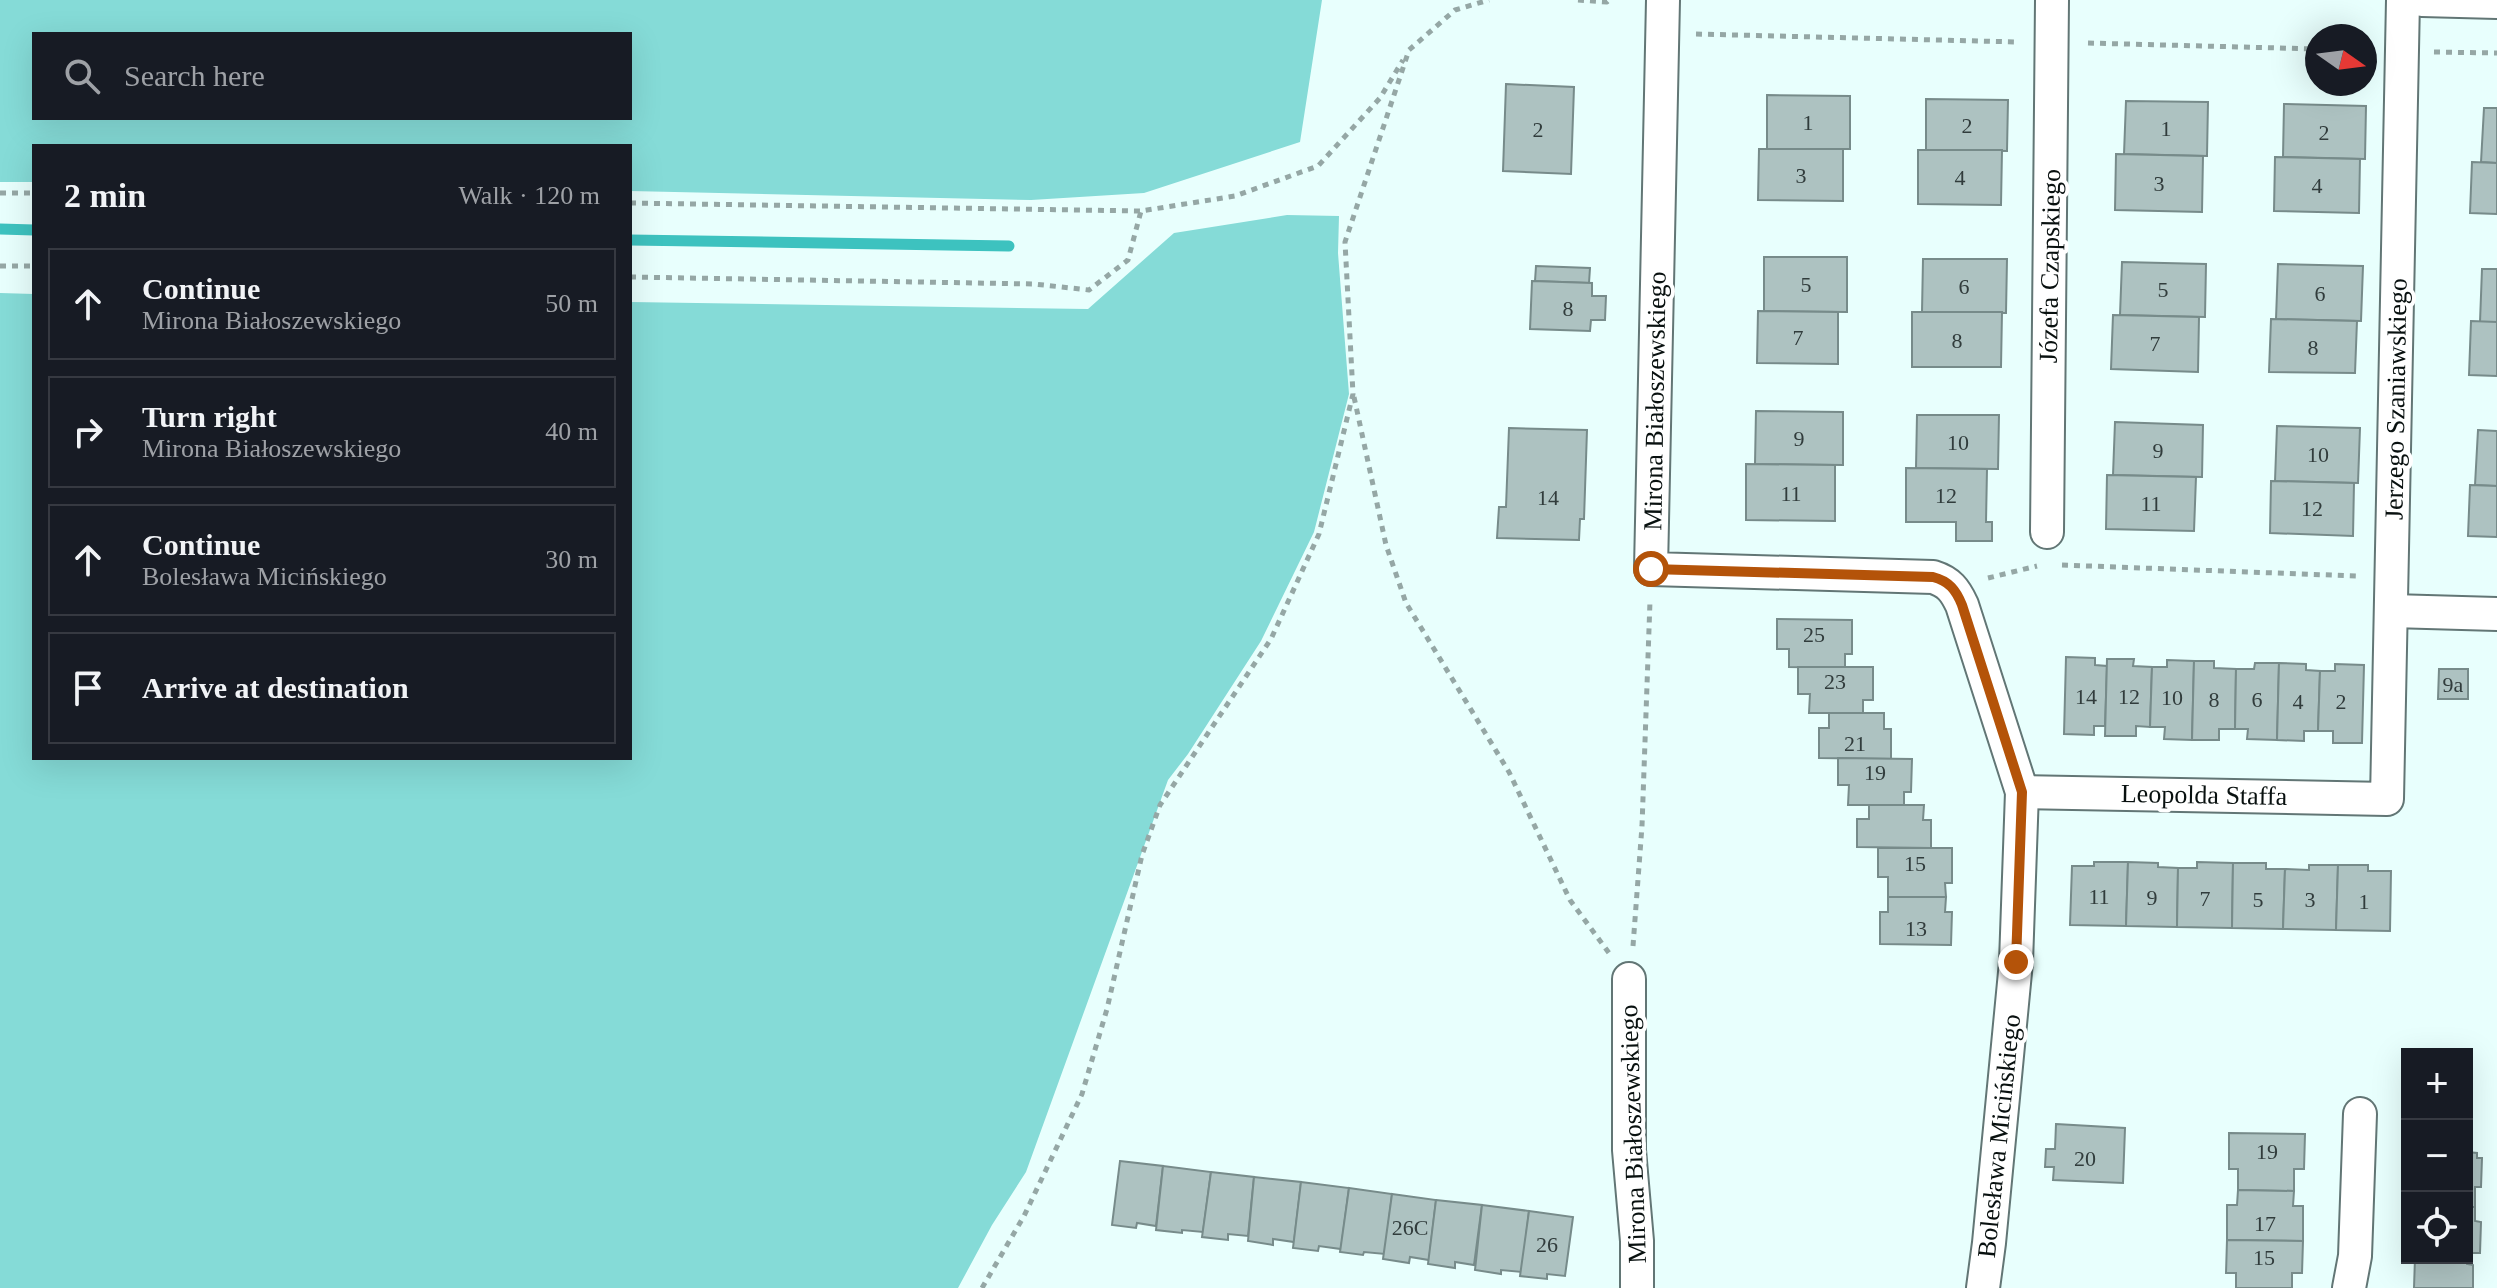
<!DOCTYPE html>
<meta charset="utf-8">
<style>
body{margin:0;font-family:Georgia,serif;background:#242831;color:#f1f3f6}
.controls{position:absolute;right:24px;bottom:24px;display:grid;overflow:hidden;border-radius:0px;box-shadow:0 8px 32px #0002}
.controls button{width:72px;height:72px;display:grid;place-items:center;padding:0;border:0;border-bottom:2px solid #363941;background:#171b24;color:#f1f3f6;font:40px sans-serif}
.compass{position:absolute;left:2305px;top:24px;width:72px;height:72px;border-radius:50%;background:#171b24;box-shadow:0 8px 32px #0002;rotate:104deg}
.stop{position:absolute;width:24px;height:24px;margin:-18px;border:6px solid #b45309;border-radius:50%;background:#fff}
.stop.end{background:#b45309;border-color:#fff;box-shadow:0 2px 8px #0008}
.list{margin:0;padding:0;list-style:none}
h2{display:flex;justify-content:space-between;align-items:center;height:104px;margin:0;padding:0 32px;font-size:34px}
h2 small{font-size:26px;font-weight:400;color:#9ea1a6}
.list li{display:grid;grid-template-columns:52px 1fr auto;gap:24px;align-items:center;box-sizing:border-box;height:112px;margin:0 16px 16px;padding:0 16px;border:2px solid #363941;border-radius:0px}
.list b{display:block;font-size:30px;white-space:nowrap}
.list p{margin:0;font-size:26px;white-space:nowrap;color:#9ea1a6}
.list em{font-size:26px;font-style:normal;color:#9ea1a6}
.icon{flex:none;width:44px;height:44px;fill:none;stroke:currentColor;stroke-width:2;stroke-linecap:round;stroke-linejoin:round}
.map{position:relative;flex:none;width:2497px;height:1288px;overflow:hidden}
.search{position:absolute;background:#171b24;box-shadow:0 8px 32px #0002;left:32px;top:32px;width:600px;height:88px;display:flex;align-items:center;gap:20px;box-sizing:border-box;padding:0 28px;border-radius:0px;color:#9ea1a6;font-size:30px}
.panel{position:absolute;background:#171b24;box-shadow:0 8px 32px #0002;left:32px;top:144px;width:600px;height:616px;border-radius:0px}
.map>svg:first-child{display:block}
</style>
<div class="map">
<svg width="2497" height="1288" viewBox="0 0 2497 1288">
<rect width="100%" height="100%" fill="#e8fffd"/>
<g fill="#85dbd7" fill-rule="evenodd">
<path d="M0,0H1322L1300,142L1144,193L1031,200L630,191V146H34V182H0ZM34,34H630V118H34Z"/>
<path d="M1287,215L1339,216L1338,253L1349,394L1314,532L1261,641L1188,754L1168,780L1026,1172L992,1225L958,1288H0V293L34,294V758H630V302L1088,309L1174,233Z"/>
</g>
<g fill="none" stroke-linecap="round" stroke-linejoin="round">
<g stroke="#3dc2bf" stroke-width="11">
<path d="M0,229L34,230"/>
<path d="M630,240L1009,246"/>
</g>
</g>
<g fill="#adc2c1" stroke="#778b8a" stroke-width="2">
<path d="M1506,84L1574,87L1571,174L1503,171Z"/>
<path d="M1767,95L1850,96V149H1767Z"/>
<path d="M1926,99L2008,100L2007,151L1926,150Z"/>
<path d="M2126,101L2208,102L2207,156L2124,154Z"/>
<path d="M2284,104L2366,106L2365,159L2283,157Z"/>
<path d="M2484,108H2497V163L2481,162Z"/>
<path d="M1759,149H1843V201L1758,200Z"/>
<path d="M1918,150H2002L2001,205L1918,204Z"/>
<path d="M2116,154L2203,156L2202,212L2115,210Z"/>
<path d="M2275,157L2360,159L2359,213L2274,211Z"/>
<path d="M2472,162L2497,163V214L2470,213Z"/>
<path d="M1764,257H1847V312L1764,311Z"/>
<path d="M1923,259H2007L2006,313L1922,312Z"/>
<path d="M2122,262L2206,264L2205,317L2120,315Z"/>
<path d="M2278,264L2363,266L2361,321L2276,319Z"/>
<path d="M1536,266L1590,268L1589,283L1535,281Z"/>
<path d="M2482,269H2497V322H2480Z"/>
<path d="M1532,281L1592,283V296H1606L1605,320H1591L1590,331L1530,329Z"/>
<path d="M1758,311L1838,312V364L1757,363Z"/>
<path d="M1912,312H2002L2001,367H1912Z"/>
<path d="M2113,315L2199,317L2198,372L2111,369Z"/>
<path d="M2271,319L2357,321L2355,373L2269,372Z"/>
<path d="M2471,321L2497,322V376L2469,375Z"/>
<path d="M1756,411L1843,412V465L1755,464Z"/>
<path d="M1917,415H1999L1998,469L1916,468Z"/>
<path d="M2115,422L2203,425L2202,477L2113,475Z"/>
<path d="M2277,426L2360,428L2358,483L2275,481Z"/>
<path d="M1509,428L1587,430L1584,519H1580L1579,540L1497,538L1499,507H1506Z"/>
<path d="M2478,430L2497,431V486L2475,485Z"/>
<path d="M1746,464L1835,465V521L1746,520Z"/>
<path d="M1906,468L1987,469L1986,522H1992V541H1956V522H1906Z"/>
<path d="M2107,475L2196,477L2194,531L2106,529Z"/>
<path d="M2271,481L2354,483L2353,536L2270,533Z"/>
<path d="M2470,485L2497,486V537L2468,536Z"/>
<path d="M1777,619L1852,620V654H1845V668L1789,667V649H1777Z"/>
<path d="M2066,657L2095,658V665L2107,666L2105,726H2094V735L2064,734Z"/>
<path d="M2107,659H2134L2133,666L2152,667L2150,727L2136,726V736H2105Z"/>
<path d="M2167,660L2194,661L2192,740L2164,739L2165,727H2150L2152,667H2167Z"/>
<path d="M2194,661H2214V668L2236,669L2235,729H2219V740H2192Z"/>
<path d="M2255,663H2279L2277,740L2247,739L2248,729H2235L2236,669H2254Z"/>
<path d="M2279,663L2306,664V670L2320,671L2318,731H2304V741L2277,740Z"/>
<path d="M2335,664L2364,665L2362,743H2333V731H2318L2320,671H2335Z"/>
<path d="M1798,667H1873V700H1863V713H1809L1810,694H1798Z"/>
<path d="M2439,669H2468V699H2438Z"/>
<path d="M1829,713H1884V729H1891V759L1819,758V728H1829Z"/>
<path d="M1838,758L1912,759L1911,792H1904V805H1848L1849,785H1838Z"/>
<path d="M1869,805H1924L1923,820H1931V848L1857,847V819H1869Z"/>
<path d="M1878,848H1952V883H1945L1946,897H1888V877H1878Z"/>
<path d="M2094,862H2128L2126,926L2070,925L2072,866H2094Z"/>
<path d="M2128,862L2158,863V867L2178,868L2177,927L2126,926Z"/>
<path d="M2197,862L2233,863L2232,928L2177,927L2178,868H2197Z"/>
<path d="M2233,863H2266V869H2285L2283,929L2232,928Z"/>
<path d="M2309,865H2338L2336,930L2283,929L2285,869L2309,870Z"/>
<path d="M2338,865H2368V871H2391L2390,931L2336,930Z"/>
<path d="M1888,897H1946L1945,912H1952L1951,945L1880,944V912H1888Z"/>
<path d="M2056,1124L2125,1128L2123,1183L2053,1180L2054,1167H2045L2046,1149H2055Z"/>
<path d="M2229,1133L2305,1134L2304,1169H2294V1191L2238,1190V1169H2229Z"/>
<path d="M2467,1152L2477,1153V1158H2482L2481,1187H2475V1207H2467Z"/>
<path d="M1120,1161L1163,1166L1156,1226L1137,1223L1136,1228L1112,1225Z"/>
<path d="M1163,1166L1211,1172L1203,1232L1182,1230V1233L1156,1230Z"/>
<path d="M1211,1172L1254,1177L1248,1236L1228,1234V1240L1202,1237Z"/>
<path d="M1254,1177L1301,1182L1294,1242L1273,1239V1245L1248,1241Z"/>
<path d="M1301,1182L1349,1188L1341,1249L1319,1246L1318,1251L1293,1248Z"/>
<path d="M1349,1188L1392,1194L1385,1254L1364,1252L1363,1255L1340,1252Z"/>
<path d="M2238,1190L2294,1191L2293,1206H2303V1241L2227,1240V1205H2237Z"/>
<path d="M1392,1194L1436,1200L1429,1260L1410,1257L1409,1263L1383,1259Z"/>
<path d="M1436,1200L1482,1205L1474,1265L1455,1262V1268L1428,1264Z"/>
<path d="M1482,1205L1529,1211L1522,1272L1501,1270V1274L1475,1270Z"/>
<path d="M2467,1207H2475V1221L2481,1222L2480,1253H2468L2467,1258Z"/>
<path d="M1529,1211L1573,1217L1565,1276L1547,1274V1279L1520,1276Z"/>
<path d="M2227,1240L2303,1241L2302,1273H2292V1288H2236V1273H2226Z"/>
<path d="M2415,1258H2467V1264L2473,1265V1288H2414Z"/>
</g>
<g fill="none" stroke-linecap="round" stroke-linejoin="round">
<defs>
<g id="minor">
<path d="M1663,0L1651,569L1933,577C1949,582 1955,590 1962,605L2022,792L2016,962L1989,1243L1983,1288"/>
<path d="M2422,0L2497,2"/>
<path d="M2047,532L2052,0"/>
<path d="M2392,611L2497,614"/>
<path d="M2022,792L2387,799L2403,0"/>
<path d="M1629,979V1150L1637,1241V1288"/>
<path d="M2349,1288L2355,1256L2360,1114"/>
</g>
</defs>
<use href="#minor" stroke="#627675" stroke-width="36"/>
<g stroke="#95a7a5" stroke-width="5" stroke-dasharray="6 6" stroke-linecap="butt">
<path d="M1578,0L1607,2L1609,0"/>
<path d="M1696,34L2018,42"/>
<path d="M2088,43L2317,49"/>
<path d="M2434,52L2497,53"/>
<path d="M0,193H34"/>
<path d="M630,203L1141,211"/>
<path d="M0,266H34"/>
<path d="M630,277L1034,284L1089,290L1128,260L1141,211L1235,196L1318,166L1380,98L1403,60"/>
<path d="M1354,397L1386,545L1406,603L1509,772L1570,900L1609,953"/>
<path d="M2062,565L2356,576"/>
<path d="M1988,578L2037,566"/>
<path d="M1633,946L1642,826L1650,601"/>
<path d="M982,1288L1024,1216L1082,1094L1107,1009L1142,855L1160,805L1271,639L1319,534L1353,394L1345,242L1409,50L1455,10L1489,0"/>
</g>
<use href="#minor" stroke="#fff" stroke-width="32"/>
</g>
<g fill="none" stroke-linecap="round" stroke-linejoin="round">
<path stroke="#b45309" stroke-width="10" d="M1651,569L1933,577C1949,581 1956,590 1962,605L2022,792L2016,962"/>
</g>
<g text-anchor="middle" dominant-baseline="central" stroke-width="8" stroke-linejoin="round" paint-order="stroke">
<g font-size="22" fill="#313c3c">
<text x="1808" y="122">1</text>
<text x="1967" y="125">2</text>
<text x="2166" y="128">1</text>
<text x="1538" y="129">2</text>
<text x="2324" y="132">2</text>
<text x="1801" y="175">3</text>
<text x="1960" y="177">4</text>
<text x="2159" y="183">3</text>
<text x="2317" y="185">4</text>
<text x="1806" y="284">5</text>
<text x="1964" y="286">6</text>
<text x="2163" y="289">5</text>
<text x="2320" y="293">6</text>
<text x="1568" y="308">8</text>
<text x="1798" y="337">7</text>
<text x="1957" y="340">8</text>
<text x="2155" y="343">7</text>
<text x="2313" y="347">8</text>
<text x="1799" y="438">9</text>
<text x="1958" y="442">10</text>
<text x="2158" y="450">9</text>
<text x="2318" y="454">10</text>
<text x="1791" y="493">11</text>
<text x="1946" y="495">12</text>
<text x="1548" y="497">14</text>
<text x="2151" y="503">11</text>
<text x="2312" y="508">12</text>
<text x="1814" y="634">25</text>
<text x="1835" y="681">23</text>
<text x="2453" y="684">9a</text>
<text x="2086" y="696">14</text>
<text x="2129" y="696">12</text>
<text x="2172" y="697">10</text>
<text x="2214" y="699">8</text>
<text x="2257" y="699">6</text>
<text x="2298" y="701">4</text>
<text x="2341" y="701">2</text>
<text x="1855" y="743">21</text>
<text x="1875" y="772">19</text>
<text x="1915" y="863">15</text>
<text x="2099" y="896">11</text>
<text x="2152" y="897">9</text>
<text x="2205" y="898">7</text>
<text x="2258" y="899">5</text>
<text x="2310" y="899">3</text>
<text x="2364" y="901">1</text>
<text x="1916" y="928">13</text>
<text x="2267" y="1151">19</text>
<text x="2085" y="1158">20</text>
<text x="2265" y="1223">17</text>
<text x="1410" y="1227">26C</text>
<text x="1547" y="1244">26</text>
<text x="2264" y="1257">15</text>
</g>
<g font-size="26" fill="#08100f" stroke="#fff">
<text transform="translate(2050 266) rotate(-89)">Józefa Czapskiego</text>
<text transform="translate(2396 399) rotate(-89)">Jerzego Szaniawskiego</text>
<text transform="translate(1655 401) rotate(-89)">Mirona Białoszewskiego</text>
<text transform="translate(2204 795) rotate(1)">Leopolda Staffa</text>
<text transform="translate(1633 1134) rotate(-92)">Mirona Białoszewskiego</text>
<text transform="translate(1999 1136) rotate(-84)">Bolesława Micińskiego</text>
</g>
</g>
</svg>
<div class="controls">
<button>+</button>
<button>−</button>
<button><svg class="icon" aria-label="locate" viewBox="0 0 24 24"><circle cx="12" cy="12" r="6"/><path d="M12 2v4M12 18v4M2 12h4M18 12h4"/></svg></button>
</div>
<svg class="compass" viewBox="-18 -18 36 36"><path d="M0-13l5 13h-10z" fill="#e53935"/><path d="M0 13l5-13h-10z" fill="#9ea1a6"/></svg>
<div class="stop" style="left:1651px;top:569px"></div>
<div class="stop end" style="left:2016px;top:962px"></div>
<div class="search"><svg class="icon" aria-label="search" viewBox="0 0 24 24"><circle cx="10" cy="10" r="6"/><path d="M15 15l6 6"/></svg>Search here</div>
<section class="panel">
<h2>2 min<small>Walk · 120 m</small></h2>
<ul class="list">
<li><svg class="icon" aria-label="ahead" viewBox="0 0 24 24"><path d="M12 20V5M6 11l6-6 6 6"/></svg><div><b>Continue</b><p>Mirona Białoszewskiego</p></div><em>50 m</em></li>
<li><svg class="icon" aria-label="right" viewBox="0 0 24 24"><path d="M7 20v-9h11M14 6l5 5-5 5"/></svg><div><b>Turn right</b><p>Mirona Białoszewskiego</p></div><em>40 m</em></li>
<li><svg class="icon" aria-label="ahead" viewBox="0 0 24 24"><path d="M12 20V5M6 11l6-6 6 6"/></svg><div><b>Continue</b><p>Bolesława Micińskiego</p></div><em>30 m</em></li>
<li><svg class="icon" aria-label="arrive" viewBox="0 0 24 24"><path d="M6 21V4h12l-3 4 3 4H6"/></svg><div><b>Arrive at destination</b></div></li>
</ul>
</section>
</div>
